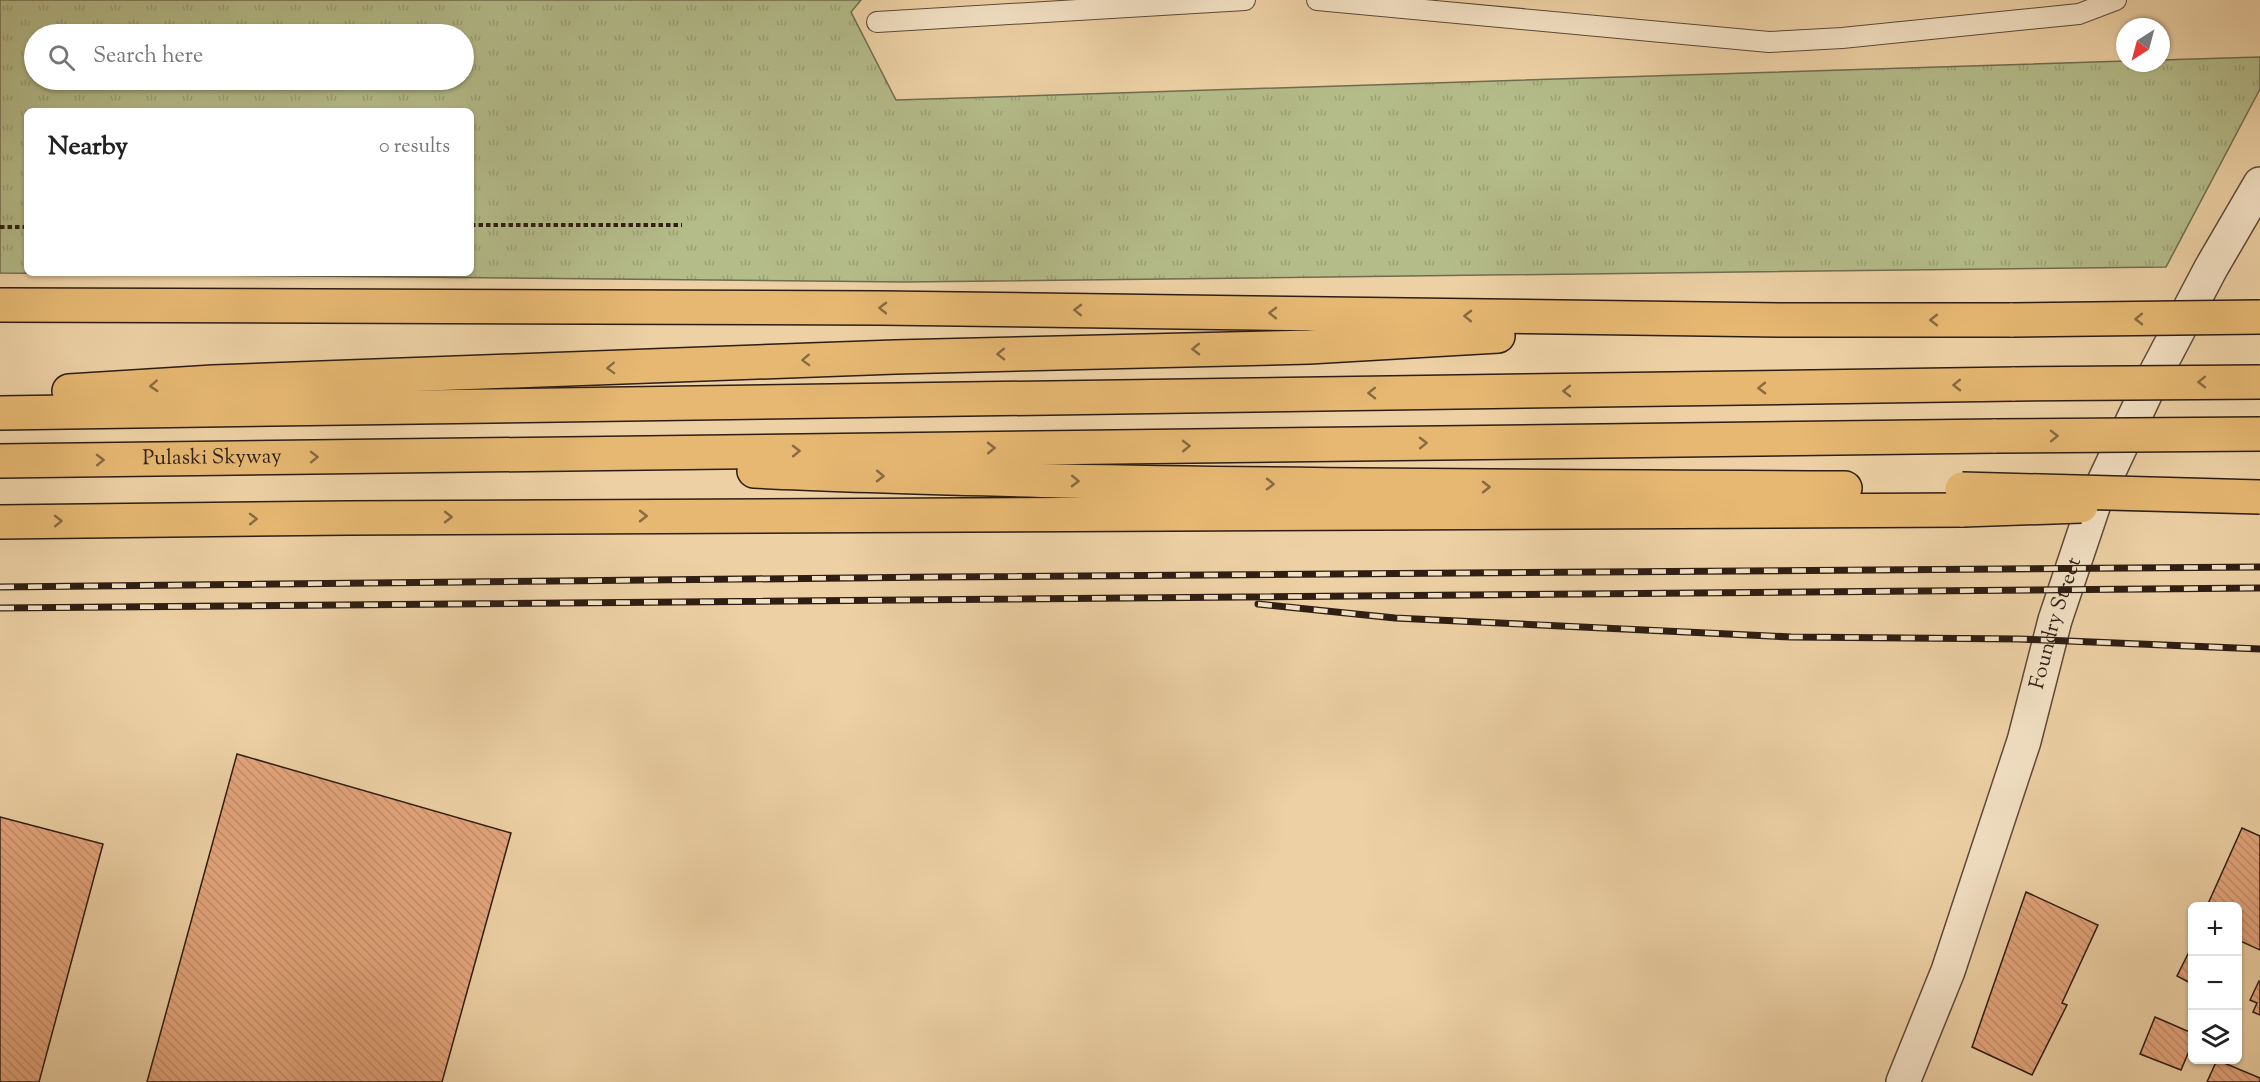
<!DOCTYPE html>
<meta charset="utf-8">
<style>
body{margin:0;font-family:"Sorts Mill Goudy",serif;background:#f6f6f6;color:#222}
.controls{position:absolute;right:18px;bottom:18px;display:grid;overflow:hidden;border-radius:9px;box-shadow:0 2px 4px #0004}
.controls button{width:54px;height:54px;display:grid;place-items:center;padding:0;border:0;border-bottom:2px solid #e0e0e0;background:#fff;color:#222;font:30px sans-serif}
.compass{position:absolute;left:2116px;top:18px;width:54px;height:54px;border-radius:50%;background:#fff;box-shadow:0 2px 4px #0004;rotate:216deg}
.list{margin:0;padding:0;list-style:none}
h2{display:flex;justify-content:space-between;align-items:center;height:78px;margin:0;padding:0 24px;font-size:26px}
h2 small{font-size:20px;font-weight:400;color:#767676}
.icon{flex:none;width:33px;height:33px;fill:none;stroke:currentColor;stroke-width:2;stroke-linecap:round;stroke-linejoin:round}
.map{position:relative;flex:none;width:2260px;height:1082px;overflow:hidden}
.search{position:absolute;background:#fff;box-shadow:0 2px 4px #0004;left:24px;top:24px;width:450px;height:66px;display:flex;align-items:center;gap:15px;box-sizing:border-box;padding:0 21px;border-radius:33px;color:#767676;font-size:22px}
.panel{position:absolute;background:#fff;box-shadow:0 2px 4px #0004;left:24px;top:108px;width:450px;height:168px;border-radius:9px}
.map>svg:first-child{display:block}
</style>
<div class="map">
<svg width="2260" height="1082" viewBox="0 0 2260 1082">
<defs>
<pattern id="grass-tufts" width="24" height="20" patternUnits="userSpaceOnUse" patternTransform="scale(1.5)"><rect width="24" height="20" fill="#b4bc8a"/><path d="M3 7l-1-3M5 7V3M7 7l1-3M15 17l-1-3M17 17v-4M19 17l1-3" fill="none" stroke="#9ba176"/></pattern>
<pattern id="building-back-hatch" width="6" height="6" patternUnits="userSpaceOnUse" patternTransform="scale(1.5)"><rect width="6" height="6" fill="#e5a67d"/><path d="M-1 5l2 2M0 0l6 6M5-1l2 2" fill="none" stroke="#c58e6b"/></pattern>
</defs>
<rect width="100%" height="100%" fill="#edd1a5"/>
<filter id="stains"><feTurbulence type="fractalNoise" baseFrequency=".00333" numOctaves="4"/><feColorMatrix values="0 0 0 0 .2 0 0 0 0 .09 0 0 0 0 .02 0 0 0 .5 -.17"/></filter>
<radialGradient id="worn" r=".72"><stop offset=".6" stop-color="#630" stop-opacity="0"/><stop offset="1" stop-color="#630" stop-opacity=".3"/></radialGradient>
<path fill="url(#grass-tufts)" stroke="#716c4e" stroke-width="1.5" fill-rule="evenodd" d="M0,0H861L851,12L896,100L2125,61V63H2161V60L2260,57V89L2166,267L905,282L0,273ZM34,34H464V80H34ZM27,111H471V273H27Z"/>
<g fill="url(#building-back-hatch)" stroke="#2e1d13" stroke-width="1.5">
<path d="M237,754L511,833L442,1082H147Z"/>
<path d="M0,817L103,844L39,1082H0Z"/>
<path d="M2242,828L2260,836V950L2238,940V906H2207Z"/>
<path d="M2026,892L2098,925L2062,1003L2067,1005L2032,1075L1972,1047Z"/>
<path d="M2190,950L2192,951V984L2177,976Z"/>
<path d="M2259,981L2260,982V1015L2253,1012L2257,1003L2250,1000Z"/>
<path d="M2155,1017L2192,1033V1044L2181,1070L2140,1054Z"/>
<path d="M2217,1060L2260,1078V1082H2207Z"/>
</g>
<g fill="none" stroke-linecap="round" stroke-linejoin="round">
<defs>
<g id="service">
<path d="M1317,0L1769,42L1842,38L2079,14L2116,0"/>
<path d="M877,22L1245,0"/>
</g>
<g id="minor">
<path id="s1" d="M1903,1082L1948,971L2024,741L2055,620L2095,501L2149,386L2211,268L2260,184"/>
</g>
<g id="motorway">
<path d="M0,305L881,308L1779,320H2013"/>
<path d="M69,391L213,382L895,357L1309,347L1498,336"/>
<path d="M0,413L2015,384"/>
<path id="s2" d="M0,461L1996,436"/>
<path d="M754,471C856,476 959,478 1061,481C1322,486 1584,487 1845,488"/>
<path d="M0,522L348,518L1963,510"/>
</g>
</defs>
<use href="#service" stroke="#5e4a38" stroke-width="22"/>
<use href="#minor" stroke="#5e4a38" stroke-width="36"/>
<use href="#motorway" stroke="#2e1d13" stroke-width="36"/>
<g stroke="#2e1d13" stroke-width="4" stroke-dasharray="4.5 3" stroke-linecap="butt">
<path d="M471,225H682"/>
<path d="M0,227H27"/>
</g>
<use href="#service" stroke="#f3e1c4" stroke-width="20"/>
<use href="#minor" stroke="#f3e1c4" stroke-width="33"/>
<use href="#motorway" stroke="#e6b872" stroke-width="33"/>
<defs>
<g id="rail">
<path d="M0,587L938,577L2260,567"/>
<path d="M1258,604L1395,618L1791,637L2019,639L2260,649"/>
<path d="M0,608L2260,588"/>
</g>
</defs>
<use href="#rail" stroke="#2e1d13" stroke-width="7"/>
<use href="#rail" stroke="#f3e1c4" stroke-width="4.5" stroke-dasharray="14" stroke-linecap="butt"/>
<defs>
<path id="trunk-bridge" d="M1963,510L2081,506"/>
<g id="motorway-bridge">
<path d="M2013,320L2260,317"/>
<path d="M2015,384L2260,382"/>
<path d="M1996,436L2260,434"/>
<path d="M1962,489L2260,497"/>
</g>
</defs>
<use href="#trunk-bridge" stroke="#2e1d13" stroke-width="36" stroke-linecap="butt"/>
<use href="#motorway-bridge" stroke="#2e1d13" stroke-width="36" stroke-linecap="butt"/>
<use href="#trunk-bridge" stroke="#e6b872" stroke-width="33"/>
<use href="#motorway-bridge" stroke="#e6b872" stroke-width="33"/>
</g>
<defs><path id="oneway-chevron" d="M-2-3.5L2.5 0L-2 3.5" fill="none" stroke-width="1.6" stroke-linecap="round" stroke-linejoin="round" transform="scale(1.5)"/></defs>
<g stroke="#8a6a42">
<use href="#oneway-chevron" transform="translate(883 308) rotate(-179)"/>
<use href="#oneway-chevron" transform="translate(1078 310) rotate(-179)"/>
<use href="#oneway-chevron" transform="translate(1273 313) rotate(-179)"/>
<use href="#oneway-chevron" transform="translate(1468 316) rotate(-179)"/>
<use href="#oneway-chevron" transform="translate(2139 319) rotate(179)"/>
<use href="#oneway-chevron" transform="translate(1934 320) rotate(-180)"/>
<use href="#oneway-chevron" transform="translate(1196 349) rotate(179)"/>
<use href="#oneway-chevron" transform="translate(1001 354) rotate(179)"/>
<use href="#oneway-chevron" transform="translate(806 360) rotate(178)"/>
<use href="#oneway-chevron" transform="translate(611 368) rotate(178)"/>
<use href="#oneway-chevron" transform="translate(2202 382) rotate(179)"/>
<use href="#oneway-chevron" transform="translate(1957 385) rotate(179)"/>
<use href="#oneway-chevron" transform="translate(154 386) rotate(177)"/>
<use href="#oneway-chevron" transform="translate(1762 388) rotate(179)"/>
<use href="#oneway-chevron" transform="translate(1567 391) rotate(179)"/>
<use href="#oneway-chevron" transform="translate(1372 393) rotate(179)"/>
<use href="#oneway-chevron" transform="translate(2054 436) rotate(-1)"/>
<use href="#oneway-chevron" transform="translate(1423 443) rotate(-1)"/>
<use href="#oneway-chevron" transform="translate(1186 446) rotate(-1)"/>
<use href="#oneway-chevron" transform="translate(991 448) rotate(-1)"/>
<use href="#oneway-chevron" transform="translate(796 451) rotate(-1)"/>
<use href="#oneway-chevron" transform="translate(314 457) rotate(-1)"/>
<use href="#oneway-chevron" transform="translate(100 460) rotate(-1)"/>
<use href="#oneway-chevron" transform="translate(880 476) rotate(1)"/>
<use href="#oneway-chevron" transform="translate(1075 481) rotate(1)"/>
<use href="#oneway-chevron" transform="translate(1270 484) rotate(1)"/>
<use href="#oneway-chevron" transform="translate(1486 487)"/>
<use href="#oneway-chevron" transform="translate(643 516)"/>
<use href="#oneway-chevron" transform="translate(448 517)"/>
<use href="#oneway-chevron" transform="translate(253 519) rotate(-1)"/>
<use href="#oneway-chevron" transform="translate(58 521) rotate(-1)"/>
</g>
<g text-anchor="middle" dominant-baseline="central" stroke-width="6" stroke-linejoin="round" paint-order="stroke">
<g font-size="21" fill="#2e1d13" stroke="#f3e1c4">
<text stroke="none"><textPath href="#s2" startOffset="212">Pulaski Skyway</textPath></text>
<text stroke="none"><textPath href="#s1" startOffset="484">Foundry Street</textPath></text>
</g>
</g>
<rect width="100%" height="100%" filter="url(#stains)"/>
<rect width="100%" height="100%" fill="url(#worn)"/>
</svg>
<div class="controls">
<button>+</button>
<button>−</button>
<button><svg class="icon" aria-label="layers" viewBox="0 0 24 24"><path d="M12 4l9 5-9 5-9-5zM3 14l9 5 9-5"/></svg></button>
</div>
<svg class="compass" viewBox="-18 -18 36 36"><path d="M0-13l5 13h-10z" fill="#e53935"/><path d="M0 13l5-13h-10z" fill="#767676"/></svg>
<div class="search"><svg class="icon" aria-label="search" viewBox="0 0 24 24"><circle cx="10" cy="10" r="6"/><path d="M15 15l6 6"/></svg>Search here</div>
<section class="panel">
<h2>Nearby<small>0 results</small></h2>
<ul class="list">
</ul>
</section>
</div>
